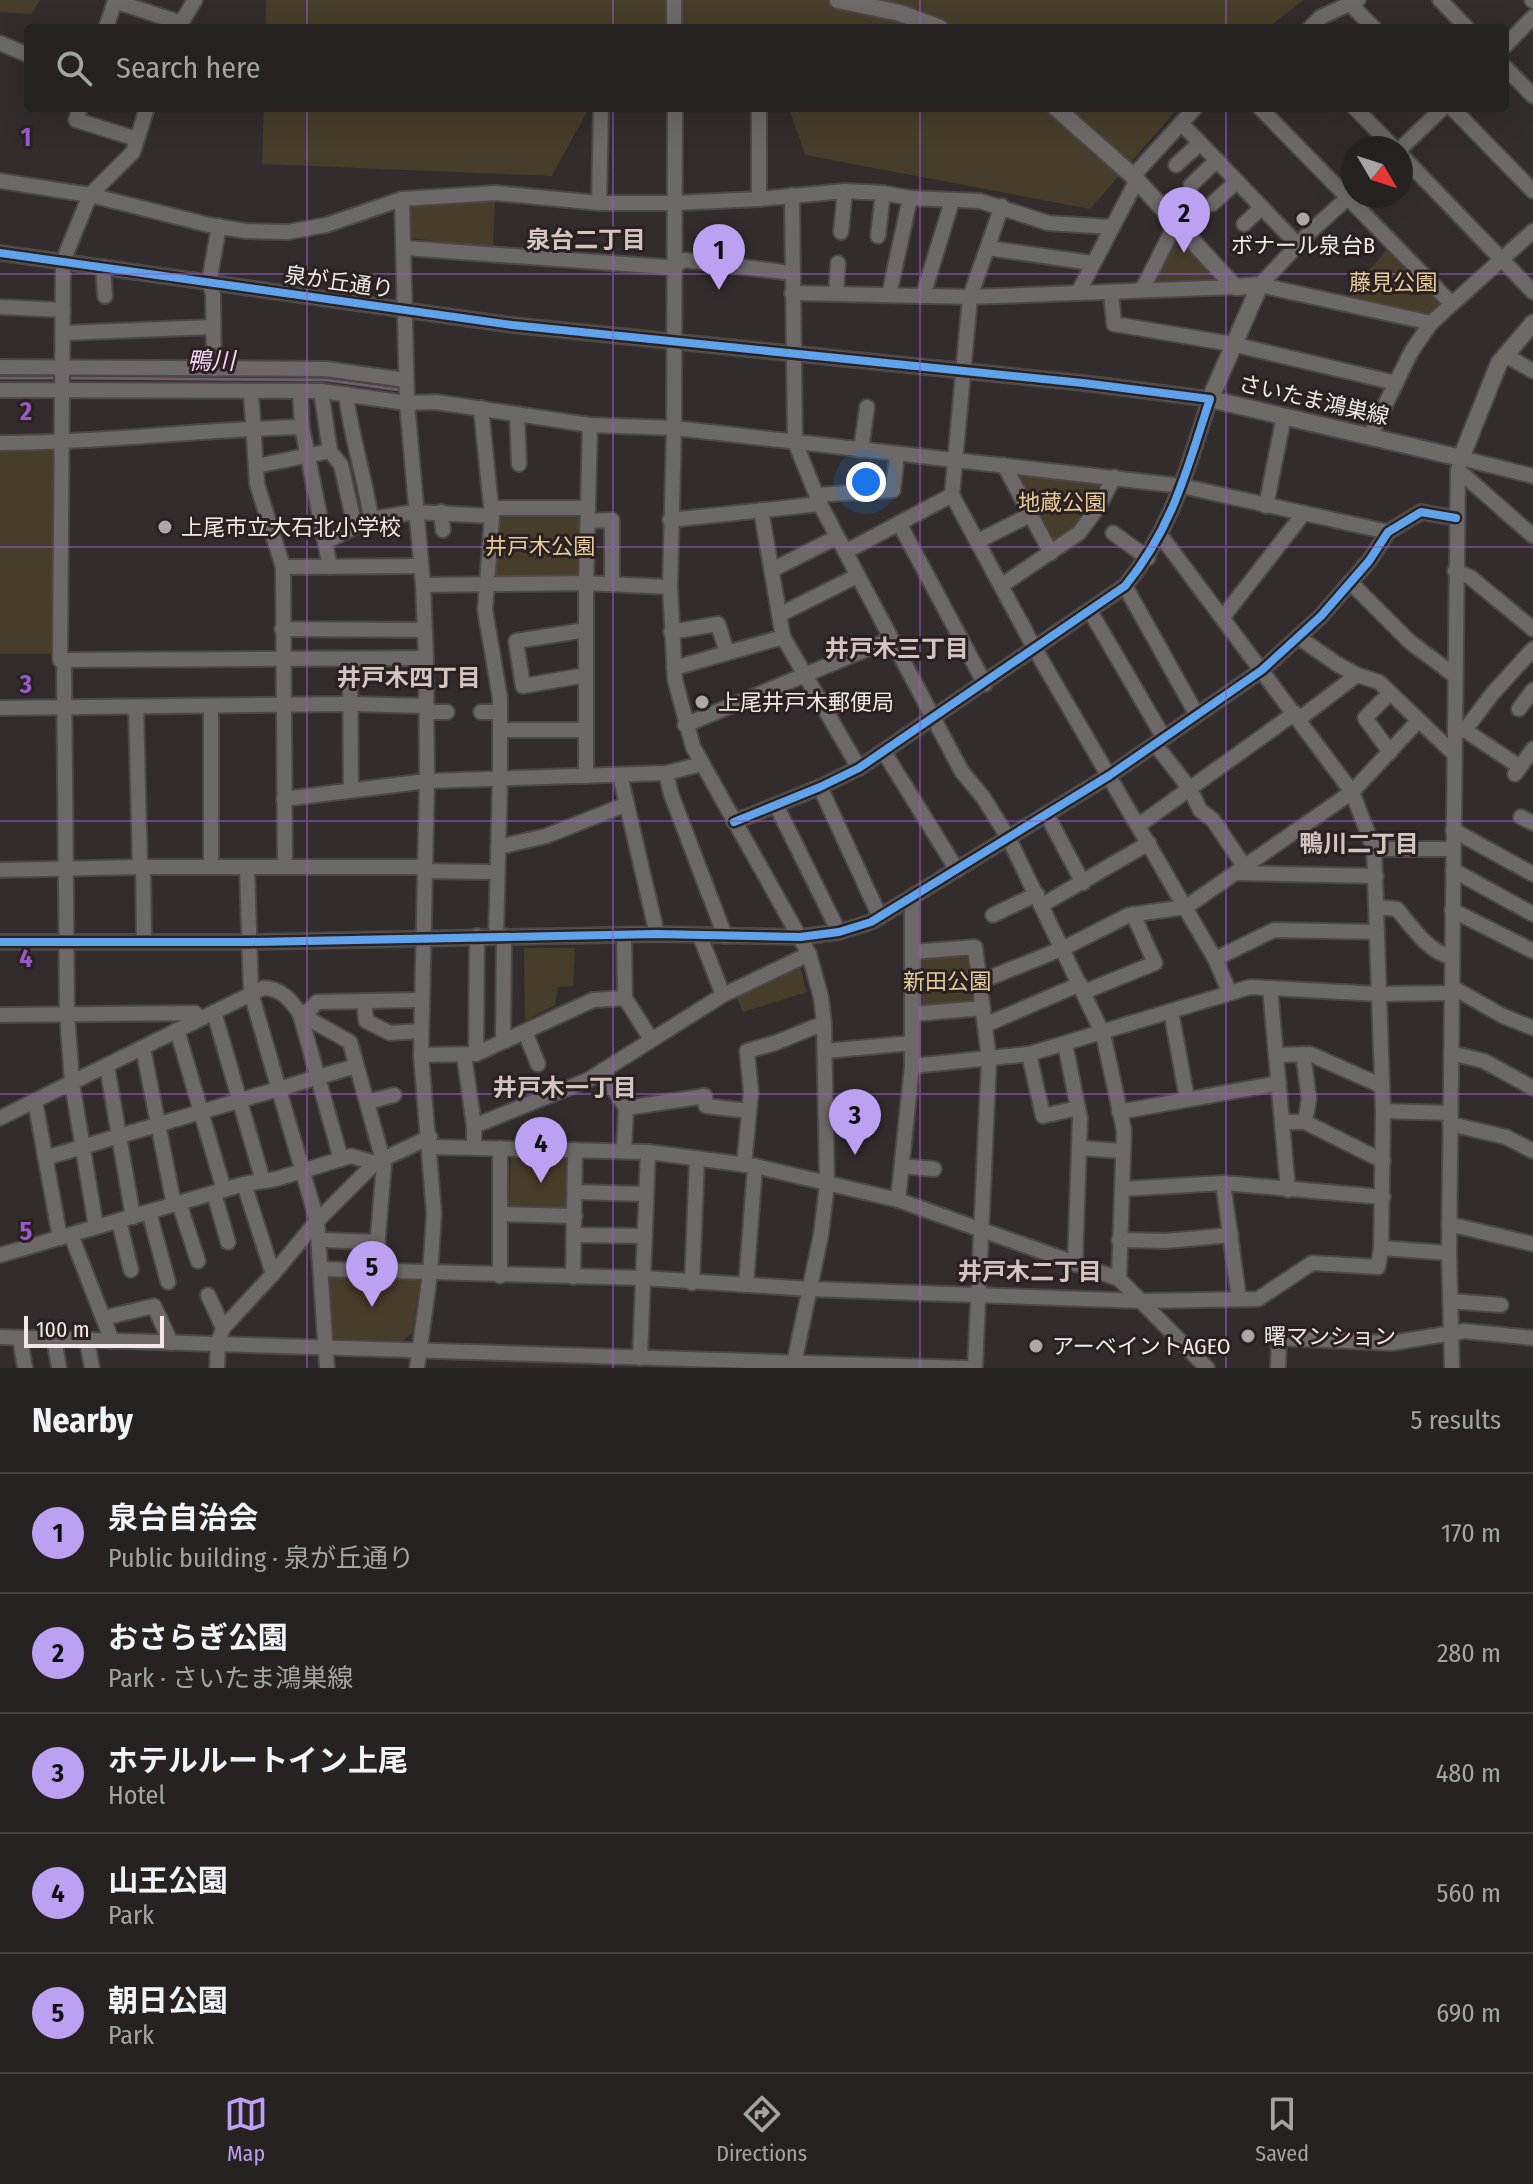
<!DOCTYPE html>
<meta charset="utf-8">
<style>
body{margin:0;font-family:"Fira Sans Condensed","Noto Sans JP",sans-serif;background:#322f2e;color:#f1f3f6}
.compass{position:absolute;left:1341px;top:136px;width:72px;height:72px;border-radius:50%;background:#262221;box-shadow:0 8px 32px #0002;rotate:129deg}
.scale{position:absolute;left:24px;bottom:20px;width:140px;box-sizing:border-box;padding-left:8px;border:4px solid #f0e9e8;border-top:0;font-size:22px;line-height:28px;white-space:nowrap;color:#f0e9e8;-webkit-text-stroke:6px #2b2120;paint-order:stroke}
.you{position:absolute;left:866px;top:482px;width:28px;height:28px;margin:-20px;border:6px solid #fff;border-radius:50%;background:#1a73e8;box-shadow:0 0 0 12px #1a73e833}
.badge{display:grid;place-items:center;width:52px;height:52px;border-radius:50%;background:#bca0f2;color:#111;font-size:26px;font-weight:700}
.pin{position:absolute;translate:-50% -66px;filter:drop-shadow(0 2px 4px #0008)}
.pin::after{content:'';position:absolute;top:42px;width:28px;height:24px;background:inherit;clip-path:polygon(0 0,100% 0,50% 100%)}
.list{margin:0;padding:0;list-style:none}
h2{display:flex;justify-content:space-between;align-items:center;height:104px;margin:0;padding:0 32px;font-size:34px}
h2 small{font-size:26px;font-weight:400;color:#a4a4a5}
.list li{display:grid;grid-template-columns:52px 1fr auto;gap:24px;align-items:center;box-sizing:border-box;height:120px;padding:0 32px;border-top:2px solid #423f3f}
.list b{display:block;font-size:30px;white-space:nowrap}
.list p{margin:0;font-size:26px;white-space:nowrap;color:#a4a4a5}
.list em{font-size:26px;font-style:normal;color:#a4a4a5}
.icon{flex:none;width:44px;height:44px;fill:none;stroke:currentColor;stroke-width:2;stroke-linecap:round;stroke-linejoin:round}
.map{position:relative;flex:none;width:1533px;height:1368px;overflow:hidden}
.search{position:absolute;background:#262221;box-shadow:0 8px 32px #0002;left:24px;right:24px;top:24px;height:88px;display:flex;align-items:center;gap:20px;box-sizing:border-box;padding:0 28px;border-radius:8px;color:#a4a4a5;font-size:30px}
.sheet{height:704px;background:#262221}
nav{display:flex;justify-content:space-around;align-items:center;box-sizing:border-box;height:112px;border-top:2px solid #423f3f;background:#262221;font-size:22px;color:#a4a4a5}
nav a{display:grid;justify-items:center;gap:4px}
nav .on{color:#bca0f2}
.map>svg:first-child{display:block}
</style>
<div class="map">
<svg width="1533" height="1368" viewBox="0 0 1533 1368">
<rect width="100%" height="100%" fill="#322d2c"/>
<g fill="#463d2a">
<path d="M0,0H40L31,14L0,12Z"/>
<path d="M266,0H1304L1267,28H266Z"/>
<path d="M264,108H589L552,176L262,164Z"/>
<path d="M789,108H1178L1090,209L805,155Z"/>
<path d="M495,201L493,247L409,238L411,202Z"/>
<path d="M1179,227L1225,278L1152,283Z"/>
<path d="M1391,245L1449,294L1428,317L1345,298Z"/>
<path d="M58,446L56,654H0V447Z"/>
<path d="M1012,473L1102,478L1088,515L1054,543Z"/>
<path d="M497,514L584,515V580L494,577Z"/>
<path d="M524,948H575L573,986L558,987L555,1005L525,1021Z"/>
<path d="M972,952L979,1003L917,1010L916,959Z"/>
<path d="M799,963L807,992L743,1012L735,993Z"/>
<path d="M511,1152L573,1156L570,1213L509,1210Z"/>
<path d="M329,1274L417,1278L420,1282L412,1333L402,1341L334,1339L330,1336L326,1279Z"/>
</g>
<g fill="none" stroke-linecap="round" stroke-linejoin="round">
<g stroke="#705c6f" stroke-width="3">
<path d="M0,378H57"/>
<path d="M69,378L327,380L400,390"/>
</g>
<defs>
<g id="minor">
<path d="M674,0V28"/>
<path d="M1440,0L1467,28"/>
<path d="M1532,0L1533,1"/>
<path d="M1350,4L1374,28"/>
<path d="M106,28L115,1L181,23"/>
<path d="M178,28L195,0"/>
<path d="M1310,28L1321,17L1358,0"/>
<path d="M0,43L28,55"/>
<path d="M1505,46L1533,17"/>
<path d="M1505,67L1533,96"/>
<path d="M80,108L76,120L137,139"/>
<path d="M147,108L133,152L90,195L63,261L60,660L426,658"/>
<path d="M675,108L674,428L670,587L675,680L693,747L809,954L821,997L824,1023L827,1185L821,1235L793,1368"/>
<path d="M1260,108L1451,303"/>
<path d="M1355,108L1394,148"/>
<path d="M1452,108L1533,191"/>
<path d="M1181,123L1298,245"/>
<path d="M1401,148L1443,108"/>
<path d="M1401,155L1533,292"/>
<path d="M1176,165L1200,143"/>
<path d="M1133,176L1195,108"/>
<path d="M0,181L90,195L209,225L245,231L288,232L326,225L402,199L496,193L599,203H675L759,199L845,191L883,193L910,198L980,201L1048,223L1111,227"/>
<path d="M1191,185L1217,160"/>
<path d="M792,195L795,442L820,504L962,772L983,797L1009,839L1103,1034L1124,1130L1119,1279"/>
<path d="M402,199L407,403L423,585L426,658L427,781L421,1055L434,1214L430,1274L417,1368"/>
<path d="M759,199V108"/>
<path d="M599,203L601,108"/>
<path d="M1212,204L1237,181"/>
<path d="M1002,206L970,297L952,495L1035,649L1215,959L1230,993"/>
<path d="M1244,224L1262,207"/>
<path d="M841,232L845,191"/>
<path d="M878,236L883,193"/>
<path d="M405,248L666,267L675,266L684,260L792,273"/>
<path d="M988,248L1092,263"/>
<path d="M0,253L512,325L1083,383L1210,399C1187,469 1173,527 1125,586L859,768L820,787L734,822"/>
<path d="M103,267L105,296"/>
<path d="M1260,285L1431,323"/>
<path d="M1260,285L1311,231L1353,193"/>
<path d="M1142,290L1177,221"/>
<path d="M1111,292L1114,324L1232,344L1396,383"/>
<path d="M792,293L970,297L1236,287"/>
<path d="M1078,293L1137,180"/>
<path d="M836,294L838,263"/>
<path d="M889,295L910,198"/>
<path d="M923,296L952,201"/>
<path d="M0,307L63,310"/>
<path d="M63,333L213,327"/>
<path d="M1505,355L1533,371"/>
<path d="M0,367L326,369L406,380"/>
<path d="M214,369L213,294L209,282L219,226"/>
<path d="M0,390L321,391L407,403L436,402L590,425L674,428L1182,486L1388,532"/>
<path d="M300,391L302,427L330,567"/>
<path d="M321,391L330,451L341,465L355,527"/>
<path d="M251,392L257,484L283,567L285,867"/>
<path d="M346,394C351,437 365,477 371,519"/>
<path d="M481,408L492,516L485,610L500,698V780L496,936"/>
<path d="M517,414L519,464"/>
<path d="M1370,436L1411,352L1431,323L1533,231"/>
<path d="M0,443C101,443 201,429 302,427"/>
<path d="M861,450L867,407"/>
<path d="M1004,465L1051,553"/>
<path d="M256,466L330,451"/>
<path d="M1458,470L1533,536"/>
<path d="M816,495L893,490L897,454"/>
<path d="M1266,506L1284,416"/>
<path d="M492,508H588"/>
<path d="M761,510L783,637L859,768"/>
<path d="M441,512L443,530"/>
<path d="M670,520L820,504"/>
<path d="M588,521L612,520V584"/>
<path d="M899,523L985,684"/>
<path d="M1113,533L1148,558"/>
<path d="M1161,536L1352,792L1374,849L1383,1111L1381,1248"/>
<path d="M978,541L1030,515"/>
<path d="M325,542L371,519L414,512L492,516"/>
<path d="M845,552L952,495"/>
<path d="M283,567L420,566"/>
<path d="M772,570L837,537"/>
<path d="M1455,571L1470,577L1533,629"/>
<path d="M1350,582L1410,642L1454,675"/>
<path d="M423,585L586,583L670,587"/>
<path d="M1002,585L1079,533L1099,506L1114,477"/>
<path d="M1125,586L1197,715"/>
<path d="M1090,611L1164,738"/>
<path d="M779,615L857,576"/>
<path d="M1223,617L1304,513"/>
<path d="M282,629L424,630"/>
<path d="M586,630L516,641L523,686L586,675"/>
<path d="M671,632L718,624L727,653"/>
<path d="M1298,637L1337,664L1357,675L1379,682L1454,754"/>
<path d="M64,660L67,1013L72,1083L96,1227"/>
<path d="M350,666L351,789"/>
<path d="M674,668L783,637"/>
<path d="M211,707V867"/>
<path d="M0,708L351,704L427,706"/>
<path d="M136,708L140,867"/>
<path d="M1519,709L1533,690"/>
<path d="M427,712H447"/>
<path d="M481,712H500"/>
<path d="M1299,719L1357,675"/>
<path d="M685,725L891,639"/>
<path d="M1460,727L1520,767"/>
<path d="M500,730H586"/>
<path d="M1465,730L1493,693L1533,649"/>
<path d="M1155,744L1190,789L1200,810L1213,820L1244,866"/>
<path d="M884,752L957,870"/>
<path d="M1390,752L1365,718L1390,693"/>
<path d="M666,773L671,794L725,936"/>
<path d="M1515,774L1533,749"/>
<path d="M620,775L657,934"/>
<path d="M586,776V583L590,425"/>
<path d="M820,787L880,917"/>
<path d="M284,799L427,781L666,773L702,764"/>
<path d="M776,805L839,932"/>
<path d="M1047,815L1083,883"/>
<path d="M1521,817L1533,823"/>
<path d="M1139,825L1295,713"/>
<path d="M1453,830L1533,874"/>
<path d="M498,847L546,836L627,804"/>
<path d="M1374,849H1453"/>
<path d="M143,867L144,941"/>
<path d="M247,868L251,993L317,1221L327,1368"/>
<path d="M0,870L140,867H423"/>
<path d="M1453,870L1533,914"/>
<path d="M423,871L496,872"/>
<path d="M1236,873L1376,876"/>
<path d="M1042,905L1149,843"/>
<path d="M1377,907L1397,909C1411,926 1429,953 1452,957"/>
<path d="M1452,910L1533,951"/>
<path d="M993,915L1037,894"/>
<path d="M504,936L503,1035L505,1041"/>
<path d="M700,936L723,995"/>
<path d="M0,942H248L657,934L800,937L839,932L871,922L1110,775L1262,670L1321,616L1369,561L1388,532L1421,512L1456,518"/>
<path d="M913,952L975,947L989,1059L975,1368"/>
<path d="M1215,959L1274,930L1377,932"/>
<path d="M979,982L1064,948L1129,915L1186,907L1352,792L1418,721"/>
<path d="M1452,987L1503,1016L1533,1028"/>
<path d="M1270,988L1288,1190"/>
<path d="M1084,992L1155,963L1133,914"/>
<path d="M625,998L651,1039"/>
<path d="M364,1001L366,1021L390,1033L421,1031"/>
<path d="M1171,1011L1187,1099"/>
<path d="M214,1012L263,1181"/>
<path d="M300,1014L350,1042L384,1164L375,1272"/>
<path d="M300,1014L310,1010L317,1002L421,1000"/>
<path d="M913,1014L983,1008"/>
<path d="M0,1015L195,1013L200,1018"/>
<path d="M985,1025L1080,984"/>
<path d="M177,1030L224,1190"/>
<path d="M525,1032L538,1064"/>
<path d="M1065,1044L1080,1118L1075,1264"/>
<path d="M143,1048L174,1205"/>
<path d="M825,1051L912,1043"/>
<path d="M1451,1053L1484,1061L1533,1088"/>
<path d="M476,1054L477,936"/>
<path d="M1029,1054L1043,1116L1078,1108"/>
<path d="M1303,1054L1309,1099L1305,1122"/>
<path d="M421,1055L476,1054L593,1000L625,998L624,935"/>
<path d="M464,1055L474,1126V1148"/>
<path d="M1276,1055L1310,1054L1382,1086"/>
<path d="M107,1066L133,1217"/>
<path d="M912,1066L1029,1054L1250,987L1378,994L1452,993"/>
<path d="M602,1071L626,1108L624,1150"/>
<path d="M35,1101L60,1238"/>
<path d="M367,1102L394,1095"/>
<path d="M626,1108L705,1096L706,1106L749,1111"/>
<path d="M1383,1111L1450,1113"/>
<path d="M1119,1112L1279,1083"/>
<path d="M0,1118L263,988C281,988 291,1000 300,1014L341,1159"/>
<path d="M1282,1122H1305L1383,1161"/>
<path d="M1450,1124L1506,1137L1533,1151"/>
<path d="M474,1126L588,1080L723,995L809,954"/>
<path d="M430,1147L648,1152L755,1166L898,1200L1119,1279L1207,1368"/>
<path d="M1079,1148L1123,1151"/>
<path d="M45,1158L356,1066"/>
<path d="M744,1165L751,1092L747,1051L775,1043L824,1023"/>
<path d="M902,1166L934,1169"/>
<path d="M1223,1183L1239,1299"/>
<path d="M244,1184L273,1274"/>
<path d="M1122,1189L1223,1183L1383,1197"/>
<path d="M575,1192L646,1194"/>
<path d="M214,1193L228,1242"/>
<path d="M898,1200L912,1066V897"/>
<path d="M179,1203L198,1261"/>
<path d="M149,1212L168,1282"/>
<path d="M500,1214L575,1216"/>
<path d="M119,1221L131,1270"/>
<path d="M1449,1224L1533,1244"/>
<path d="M71,1235L112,1341"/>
<path d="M574,1235L645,1236"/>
<path d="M319,1240L378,1242"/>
<path d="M1119,1240L1166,1241L1231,1235"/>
<path d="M0,1255L244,1184L276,1179L351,1156L375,1163"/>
<path d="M321,1269L643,1278L810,1289L1142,1301L1258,1299L1312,1263L1378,1267L1381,1248L1449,1253"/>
<path d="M500,1276V1148"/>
<path d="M573,1277L575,1150"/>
<path d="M692,1283L697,1158"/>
<path d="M746,1285L755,1166"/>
<path d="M208,1295L223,1328"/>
<path d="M1450,1301L1501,1305"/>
<path d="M103,1318L154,1306L171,1343"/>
<path d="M0,1337L966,1368"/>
<path d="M20,1338L25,1368"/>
<path d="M54,1339L59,1368"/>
<path d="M87,1341L92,1368"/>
<path d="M640,1358L648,1152"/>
<path d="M217,1368L218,1343L223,1328L273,1274L317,1221L375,1163L430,1137"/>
<path d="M1278,1368L1279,1338L1392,1343L1464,1331L1533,1338"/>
<path d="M1452,1368L1449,1253L1458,470L1461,458L1533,476"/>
</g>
<g id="major">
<path d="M838,0L900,13L940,28"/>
<path d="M1056,108L1133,176L1232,284L1236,287L1260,285L1210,399L1461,458L1499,363L1533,323"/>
</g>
</defs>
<use href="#minor" stroke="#4c4847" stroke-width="18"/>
<use href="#major" stroke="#4c4847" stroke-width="20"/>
<use href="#minor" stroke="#6c6968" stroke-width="14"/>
<use href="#major" stroke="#6e6a68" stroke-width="16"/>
<defs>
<g id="cycleway">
<path d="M0,253L512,325L1083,383L1210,399C1187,469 1173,527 1125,586L859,768L820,787L734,822"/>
<path d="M0,942H248L657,934L800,937L839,932L871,922L1110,775L1262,670L1321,616L1369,561L1388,532L1421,512L1456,518"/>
</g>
</defs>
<use href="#cycleway" stroke="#2b2120" stroke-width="13"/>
<use href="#cycleway" stroke="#60a3ed" stroke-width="8"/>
</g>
<path fill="none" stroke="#985bc9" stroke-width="2" stroke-opacity="0.55" d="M307,0V28M613,0V28M920,0V28M1226,0V28M307,108V1368M613,108V1368M920,108V1368M1226,108V1368M0,274H1533M0,547H1533M0,821H1533M0,1094H1533"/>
<g fill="#aea7a6" stroke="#2b2120" stroke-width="3">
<circle cx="1303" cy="219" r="8"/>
<circle cx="165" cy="527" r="8"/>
<circle cx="702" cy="702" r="8"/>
<circle cx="1248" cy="1336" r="8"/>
<circle cx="1036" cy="1346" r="8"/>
</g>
<g text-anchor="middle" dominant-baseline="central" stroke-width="6" stroke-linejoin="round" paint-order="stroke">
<g font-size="22" fill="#f0e9e8" stroke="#2b2120" text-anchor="start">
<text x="1303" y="245" text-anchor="middle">ボナール泉台B</text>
<text x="181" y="527">上尾市立大石北小学校</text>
<text x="718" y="702">上尾井戸木郵便局</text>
<text x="1264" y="1336">曙マンション</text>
<text x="1052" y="1346">アーベイントAGEO</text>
</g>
<g font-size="22" fill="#f0e9e8" stroke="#2b2120">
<text transform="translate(339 282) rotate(8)">泉が丘通り</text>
<text transform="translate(1314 400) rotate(13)">さいたま鴻巣線</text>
</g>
<g font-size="22" fill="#e5cc9a" stroke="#2b2120">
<text x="1393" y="282">藤見公園</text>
<text x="1062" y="502">地蔵公園</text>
<text x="540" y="546">井戸木公園</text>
<text x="947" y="981">新田公園</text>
</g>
<g font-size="24" font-weight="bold" fill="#d3c5c4" stroke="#2b2120">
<text x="586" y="240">泉台二丁目</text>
<text x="897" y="649">井戸木三丁目</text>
<text x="409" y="678">井戸木四丁目</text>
<text x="1359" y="844">鴨川二丁目</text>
<text x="565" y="1088">井戸木一丁目</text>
<text x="1030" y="1272">井戸木二丁目</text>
</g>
<g font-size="24" font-style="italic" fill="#fbd1fa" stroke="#2b2120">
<text x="211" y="361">鴨川</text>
</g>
</g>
<g font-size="26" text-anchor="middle" font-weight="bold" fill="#985bc9" stroke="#2b2120" stroke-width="6" stroke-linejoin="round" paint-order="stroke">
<text x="26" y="146">1</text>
<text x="26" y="420">2</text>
<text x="26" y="693">3</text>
<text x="26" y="967">4</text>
<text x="26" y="1240">5</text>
</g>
</svg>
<svg class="compass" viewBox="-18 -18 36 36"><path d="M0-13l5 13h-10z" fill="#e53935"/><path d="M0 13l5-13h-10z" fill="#a4a4a5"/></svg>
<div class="scale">100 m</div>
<div class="you"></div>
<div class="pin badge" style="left:719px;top:290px">1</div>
<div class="pin badge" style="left:1184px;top:253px">2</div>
<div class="pin badge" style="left:855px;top:1155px">3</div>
<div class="pin badge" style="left:541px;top:1183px">4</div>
<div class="pin badge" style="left:372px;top:1307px">5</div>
<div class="search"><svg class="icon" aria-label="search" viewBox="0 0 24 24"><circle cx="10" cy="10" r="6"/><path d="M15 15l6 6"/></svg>Search here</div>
</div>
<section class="sheet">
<h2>Nearby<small>5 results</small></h2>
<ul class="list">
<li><span class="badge">1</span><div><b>泉台自治会</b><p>Public building · 泉が丘通り</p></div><em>170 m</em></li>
<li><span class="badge">2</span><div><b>おさらぎ公園</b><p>Park · さいたま鴻巣線</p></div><em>280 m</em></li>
<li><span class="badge">3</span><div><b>ホテルルートイン上尾</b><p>Hotel</p></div><em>480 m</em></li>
<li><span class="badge">4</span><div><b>山王公園</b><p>Park</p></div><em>560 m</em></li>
<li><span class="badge">5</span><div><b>朝日公園</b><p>Park</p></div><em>690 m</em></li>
</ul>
</section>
<nav>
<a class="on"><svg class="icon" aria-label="map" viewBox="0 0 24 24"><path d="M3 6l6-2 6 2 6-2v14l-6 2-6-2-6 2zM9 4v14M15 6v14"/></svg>Map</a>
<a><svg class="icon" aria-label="directions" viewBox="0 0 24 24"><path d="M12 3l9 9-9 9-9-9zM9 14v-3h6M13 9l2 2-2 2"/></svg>Directions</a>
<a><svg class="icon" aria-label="saved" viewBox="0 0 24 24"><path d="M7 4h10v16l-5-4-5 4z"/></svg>Saved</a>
</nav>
